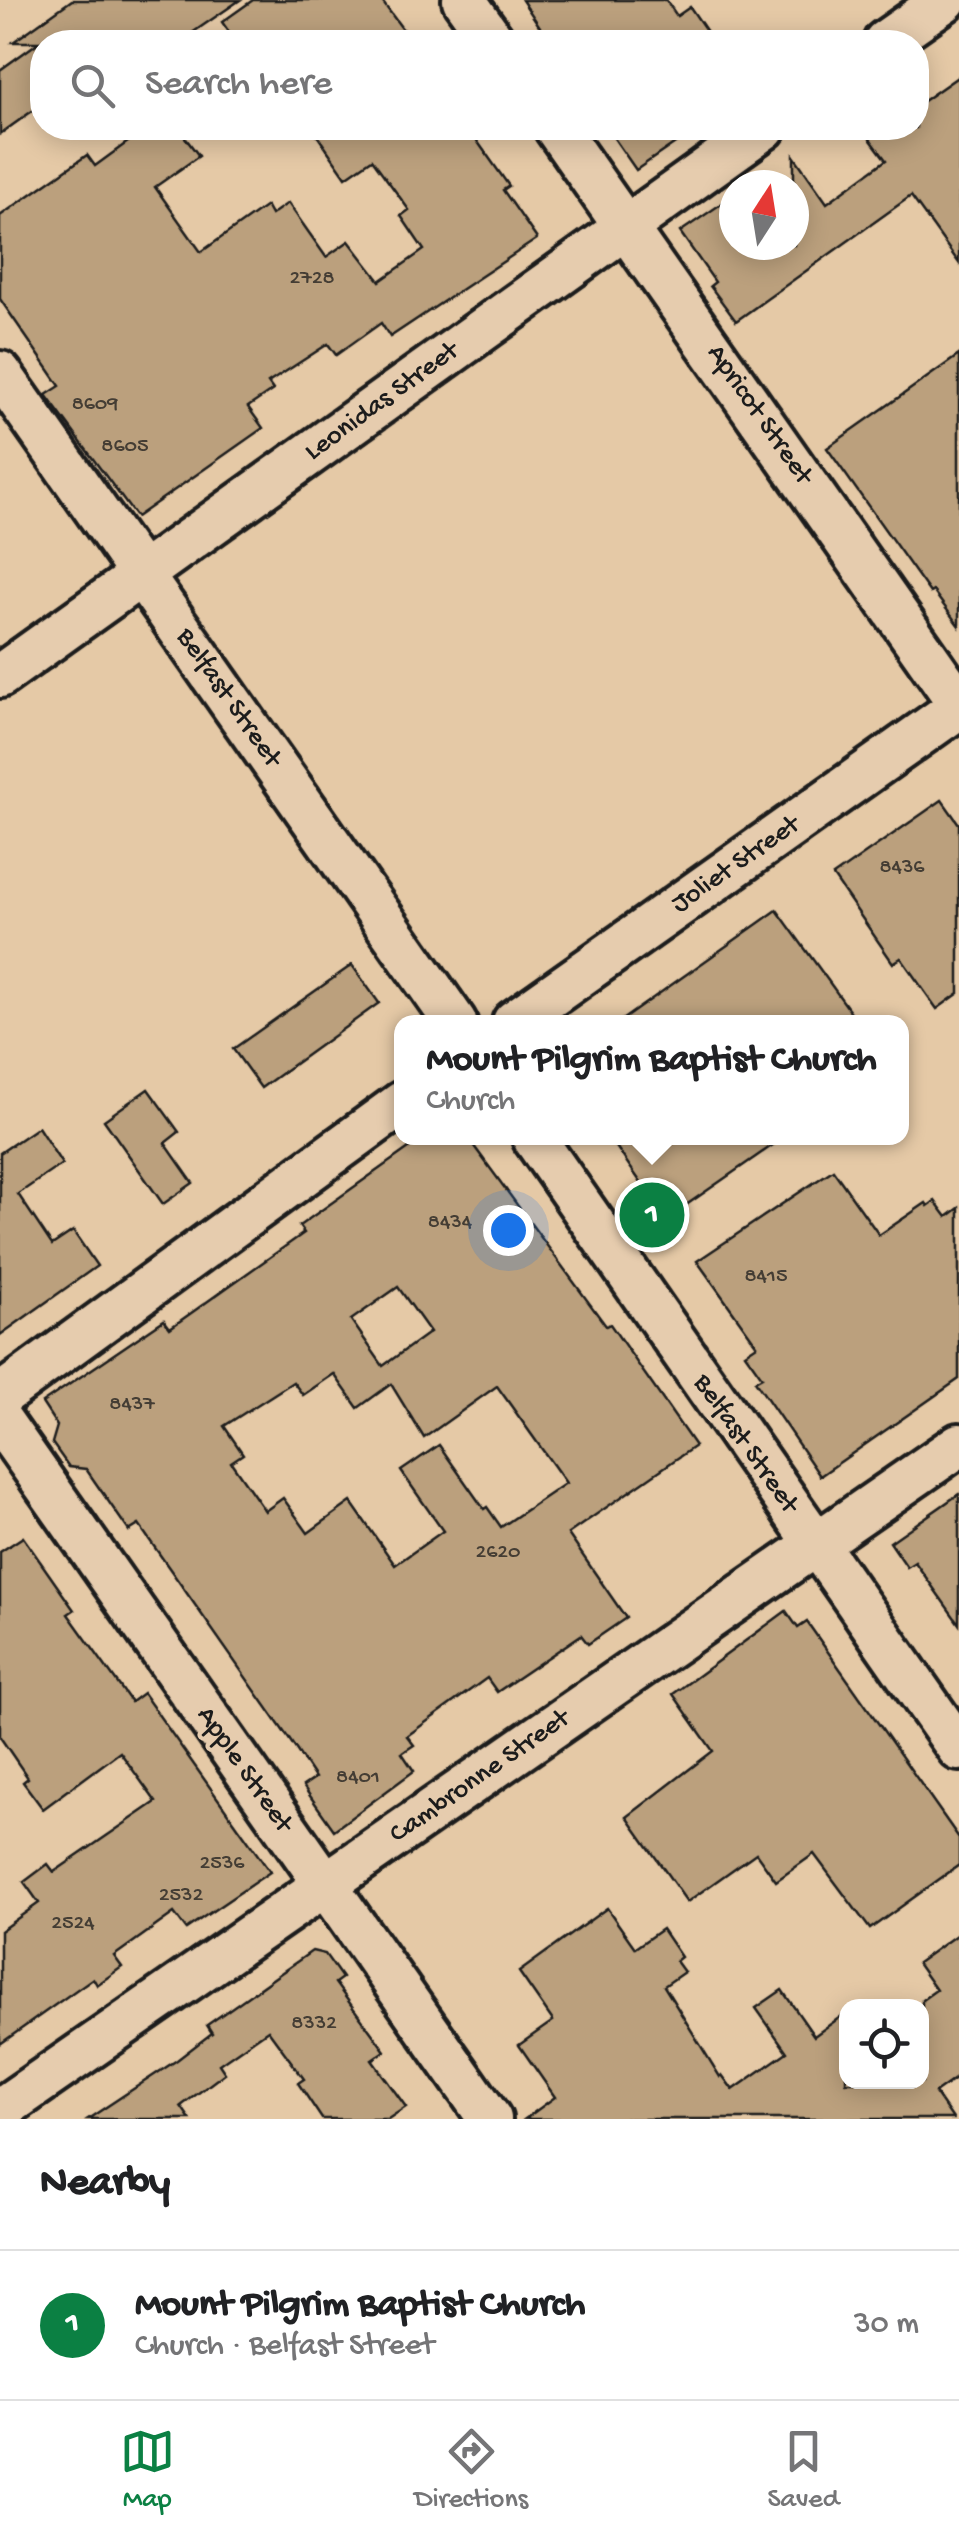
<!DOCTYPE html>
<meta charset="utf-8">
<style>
body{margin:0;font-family:"Gochi Hand",sans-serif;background:#f6f6f6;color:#202124}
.controls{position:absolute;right:30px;bottom:30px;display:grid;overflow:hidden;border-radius:20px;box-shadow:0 5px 25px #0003}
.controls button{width:90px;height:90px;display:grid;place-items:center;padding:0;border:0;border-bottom:2px solid #e0e0e0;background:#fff;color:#202124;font:50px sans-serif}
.compass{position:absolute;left:719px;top:170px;width:90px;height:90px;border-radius:50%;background:#fff;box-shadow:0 5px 25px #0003;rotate:12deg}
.you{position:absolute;left:508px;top:1230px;width:35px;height:35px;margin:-25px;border:8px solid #fff;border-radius:50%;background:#1a73e8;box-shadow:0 0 0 15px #1a73e833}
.badge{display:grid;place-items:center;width:65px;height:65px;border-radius:50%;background:#0b8043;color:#fff;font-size:32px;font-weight:700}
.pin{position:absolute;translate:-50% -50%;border:5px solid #fff;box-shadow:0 2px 10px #0006}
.popup{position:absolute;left:394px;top:1015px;width:515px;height:130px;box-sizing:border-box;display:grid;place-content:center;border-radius:20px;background:#fff;filter:drop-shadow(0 2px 8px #0005);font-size:32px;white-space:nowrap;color:#757577}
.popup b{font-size:38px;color:#202124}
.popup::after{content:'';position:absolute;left:50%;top:100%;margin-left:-20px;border:20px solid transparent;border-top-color:#fff}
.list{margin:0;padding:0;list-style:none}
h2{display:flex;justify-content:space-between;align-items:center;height:130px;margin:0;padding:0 40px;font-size:42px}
h2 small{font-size:32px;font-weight:400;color:#757577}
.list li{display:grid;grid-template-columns:65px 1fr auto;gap:30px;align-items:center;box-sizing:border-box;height:150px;padding:0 40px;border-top:2px solid #e0e0e0}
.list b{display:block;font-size:38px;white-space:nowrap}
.list p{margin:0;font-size:32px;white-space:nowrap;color:#757577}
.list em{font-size:32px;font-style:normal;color:#757577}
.icon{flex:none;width:55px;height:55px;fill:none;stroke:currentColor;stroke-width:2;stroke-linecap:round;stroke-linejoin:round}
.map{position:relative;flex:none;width:959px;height:2119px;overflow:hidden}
.search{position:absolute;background:#fff;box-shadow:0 5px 25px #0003;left:30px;right:30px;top:30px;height:110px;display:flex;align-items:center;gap:25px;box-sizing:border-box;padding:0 35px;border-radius:40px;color:#757577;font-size:38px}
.sheet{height:280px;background:#fff}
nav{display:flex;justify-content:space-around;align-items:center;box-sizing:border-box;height:140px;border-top:2px solid #e0e0e0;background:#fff;font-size:28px;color:#757577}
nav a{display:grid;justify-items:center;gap:5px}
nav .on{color:#0b8043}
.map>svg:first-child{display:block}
</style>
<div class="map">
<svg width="959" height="2119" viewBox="0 0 959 2119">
<rect width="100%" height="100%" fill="#e5c9a6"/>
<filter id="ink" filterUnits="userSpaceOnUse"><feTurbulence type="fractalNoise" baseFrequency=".01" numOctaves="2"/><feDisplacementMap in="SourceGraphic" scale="20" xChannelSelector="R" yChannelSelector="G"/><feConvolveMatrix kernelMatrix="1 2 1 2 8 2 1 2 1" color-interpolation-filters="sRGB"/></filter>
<g filter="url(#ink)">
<g fill="#bba07d" stroke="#1c1c1c" stroke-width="2.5" fill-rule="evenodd">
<path d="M72,0H240L179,42H42V104L0,134V70L39,42H13Z"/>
<path d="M253,0H381L412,42H236L222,22Z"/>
<path d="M522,0H666L677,16L690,7L714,42H550Z"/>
<path d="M959,76V263L911,196L736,321L710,286L715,282L680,232L734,195V245H794V156L827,203L886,160L862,128H916V106Z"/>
<path d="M147,128H178L199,156L155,187L201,252L266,206L271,215L288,203L326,257L349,241L380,281L424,250L401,216L409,210L372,159L346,177L312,128H468L509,186L503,190L537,239L390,337L381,323L336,355L328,344L268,383L273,390L248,407L263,428L136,517L46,395L60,386L0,299V216L87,155L95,166Z"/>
<path d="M607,128H697L636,170Z"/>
<path d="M959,355V626L933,591L930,593L827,448Z"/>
<path d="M942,800L959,824V993L937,1009L901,958L893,963L833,876Z"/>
<path d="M777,910L858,1022H619Z"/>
<path d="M352,965L379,1003L261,1088L233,1049Z"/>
<path d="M148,1089L179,1132L165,1143L193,1183L163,1204L104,1120Z"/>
<path d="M38,1127L62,1164L18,1194L52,1245L73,1231L97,1266L0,1335V1153Z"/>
<path d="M423,1138H468L606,1326L610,1324L695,1446L568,1534L626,1618L588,1644L581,1635L497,1692L487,1678L407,1736L414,1745L402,1753L414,1771L334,1830L303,1786L315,1778L289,1739L139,1525L129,1531L86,1469L69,1467L52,1443L57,1426L42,1403L164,1320L170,1328L304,1233L299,1226ZM398,1287L430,1332L383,1366L351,1320ZM334,1374L358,1408L391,1384L424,1438L497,1386L566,1483L501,1527L487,1507L484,1509L439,1445L401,1471L443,1531L395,1565L351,1502L308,1533L283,1498L265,1511L231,1462L243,1454L224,1426L293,1382L303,1395Z"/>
<path d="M610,1138H783L666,1219Z"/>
<path d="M833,1170L879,1235L926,1203L928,1206L935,1201L947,1217L959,1208V1379L820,1476L755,1381L762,1377L745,1353L757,1345L697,1261Z"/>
<path d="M959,1494V1624L915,1562L907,1567L890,1542Z"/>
<path d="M23,1537L74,1610L68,1614L131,1702L143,1693L270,1872L186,1929L174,1913L114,1956L122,1967L97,1985L93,1978L0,2044V1931L39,1903L24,1882L48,1864L54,1872L156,1802L120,1752L43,1809L23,1782L28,1778L0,1737V1552Z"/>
<path d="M786,1611L798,1628L807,1622L959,1838V1865L870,1929L814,1854L776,1881L756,1853L687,1902L627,1817L713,1751L673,1694Z"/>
<path d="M607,1908L635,1948L662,1929L681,1957L676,1961L684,1972L664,1986L720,2077L722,2075L733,2090L787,2052L756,2008L782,1990L814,2036L846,2013V2082H922V2000L936,1990L917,1963L959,1933V2076L935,2093L953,2119H525L555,2097L519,2045L553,2021L519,1972Z"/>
<path d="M312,1951L325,1954L342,1978L335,1983L385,2051L372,2060L406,2107L388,2119H322L298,2083L304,2079L268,2030L219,2064L225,2073L181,2106L190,2119H88L177,2060L212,2033L207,2025Z"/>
</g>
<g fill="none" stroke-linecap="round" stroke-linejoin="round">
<defs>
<g id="minor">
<path d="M464,0L494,42"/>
<path d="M885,42L945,0"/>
<path d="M556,128L959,703"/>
<path d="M0,373L455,1022"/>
<path d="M0,676L764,128"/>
<path d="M514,1022L959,707"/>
<path d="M534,1138L959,1749"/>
<path d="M0,1396L402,1103"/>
<path d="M0,1420L490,2119"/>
<path d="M0,2110L959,1445"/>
</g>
</defs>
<use href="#minor" stroke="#1c1c1c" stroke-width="50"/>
<use href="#minor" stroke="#e6ccae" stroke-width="42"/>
</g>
</g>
<g text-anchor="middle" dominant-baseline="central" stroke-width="8" stroke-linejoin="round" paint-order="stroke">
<g font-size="22" fill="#443d34">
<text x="312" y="279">2728</text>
<text x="95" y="405">8609</text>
<text x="125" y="447">8605</text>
<text x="902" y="868">8436</text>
<text x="450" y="1223">8434</text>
<text x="766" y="1277">8415</text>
<text x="132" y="1405">8437</text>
<text x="498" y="1553">2620</text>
<text x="358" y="1778">8401</text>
<text x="222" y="1864">2536</text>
<text x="181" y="1896">2532</text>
<text x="73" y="1924">2524</text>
<text x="314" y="2024">8332</text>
</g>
<g font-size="28" fill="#1c1c1c" stroke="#e6ccae">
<text transform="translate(382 402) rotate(-36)">Leonidas Street</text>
<text transform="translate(759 415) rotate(55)">Apricot Street</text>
<text transform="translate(228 698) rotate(55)">Belfast Street</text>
<text transform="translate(736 865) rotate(-35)">Joliet Street</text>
<text transform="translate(745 1444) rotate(55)">Belfast Street</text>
<text transform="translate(244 1770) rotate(55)">Apple Street</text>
<text transform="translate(480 1777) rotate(-35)">Cambronne Street</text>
</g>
</g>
</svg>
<div class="controls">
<button><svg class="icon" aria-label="locate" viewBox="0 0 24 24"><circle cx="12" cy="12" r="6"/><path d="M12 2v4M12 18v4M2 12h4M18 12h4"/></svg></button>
</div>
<svg class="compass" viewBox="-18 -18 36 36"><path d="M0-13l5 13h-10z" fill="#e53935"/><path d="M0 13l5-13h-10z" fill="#757577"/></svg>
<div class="you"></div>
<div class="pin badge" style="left:652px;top:1215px">1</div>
<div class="popup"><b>Mount Pilgrim Baptist Church</b>Church</div>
<div class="search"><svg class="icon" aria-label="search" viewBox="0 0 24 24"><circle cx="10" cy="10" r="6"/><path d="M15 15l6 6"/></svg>Search here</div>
</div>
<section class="sheet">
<h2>Nearby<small></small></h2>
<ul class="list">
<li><span class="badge">1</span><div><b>Mount Pilgrim Baptist Church</b><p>Church · Belfast Street</p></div><em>30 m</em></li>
</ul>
</section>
<nav>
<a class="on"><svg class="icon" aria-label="map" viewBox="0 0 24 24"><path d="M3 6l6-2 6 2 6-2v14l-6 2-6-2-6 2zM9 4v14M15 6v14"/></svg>Map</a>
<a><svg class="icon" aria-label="directions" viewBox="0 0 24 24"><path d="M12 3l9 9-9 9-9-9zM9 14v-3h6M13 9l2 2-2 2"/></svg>Directions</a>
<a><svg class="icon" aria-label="saved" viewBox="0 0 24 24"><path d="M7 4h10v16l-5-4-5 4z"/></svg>Saved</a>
</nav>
